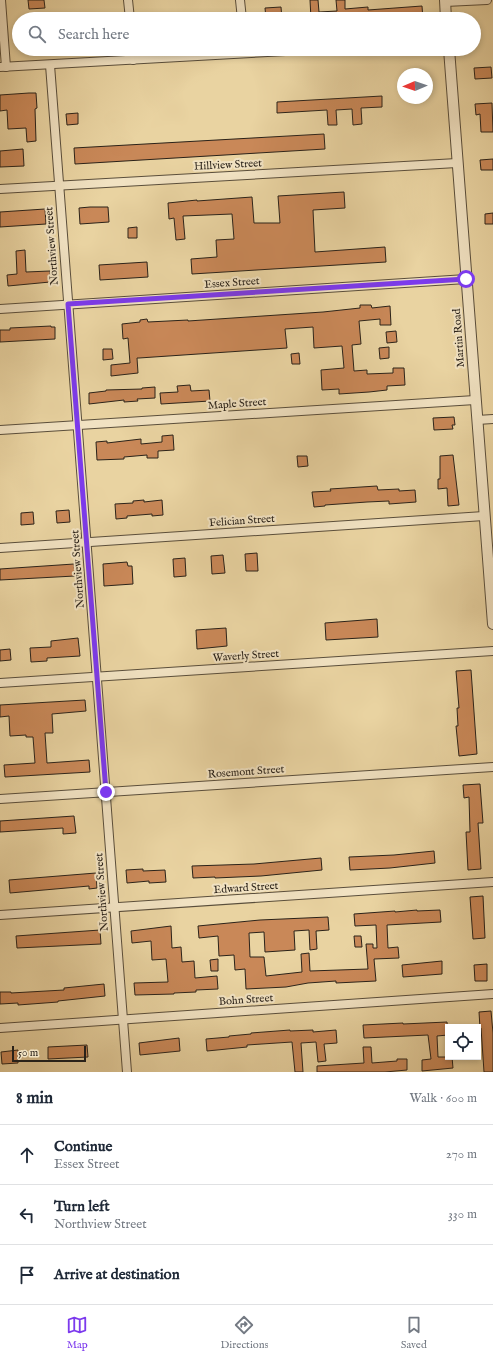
<!DOCTYPE html>
<meta charset="utf-8">
<style>
body{margin:0;font-family:"IM FELL English",serif;background:#f6f6f7;color:#1f2937}
.controls{position:absolute;right:12px;bottom:12px;display:grid;overflow:hidden;border-radius:0px;box-shadow:0 2px 6px #0003}
.controls button{width:36px;height:36px;display:grid;place-items:center;padding:0;border:0;border-bottom:1px solid #e0e1e3;background:#fff;color:#1f2937;font:20px sans-serif}
.compass{position:absolute;left:397px;top:68px;width:36px;height:36px;border-radius:50%;background:#fff;box-shadow:0 2px 6px #0003;rotate:268deg}
.scale{position:absolute;left:12px;bottom:10px;width:74px;box-sizing:border-box;padding-left:4px;border:2px solid #2a2219;border-top:0;font-size:11px;line-height:14px;white-space:nowrap;color:#2a2219;-webkit-text-stroke:3px #f1e2c2;paint-order:stroke}
.stop{position:absolute;width:12px;height:12px;margin:-9px;border:3px solid #7c3aed;border-radius:50%;background:#fff}
.stop.end{background:#7c3aed;border-color:#fff;box-shadow:0 1px 4px #0008}
.list{margin:0;padding:0;list-style:none}
h2{display:flex;justify-content:space-between;align-items:center;height:52px;margin:0;padding:0 16px;font-size:17px}
h2 small{font-size:13px;font-weight:400;color:#747a83}
.list li{display:grid;grid-template-columns:26px 1fr auto;gap:12px;align-items:center;box-sizing:border-box;height:60px;padding:0 16px;border-top:1px solid #e0e1e3}
.list b{display:block;font-size:15px;white-space:nowrap}
.list p{margin:0;font-size:13px;white-space:nowrap;color:#747a83}
.list em{font-size:13px;font-style:normal;color:#747a83}
.icon{flex:none;width:22px;height:22px;fill:none;stroke:currentColor;stroke-width:2;stroke-linecap:round;stroke-linejoin:round}
.map{position:relative;flex:none;width:493px;height:1072px;overflow:hidden}
.search{position:absolute;background:#fff;box-shadow:0 2px 6px #0003;left:12px;right:12px;top:12px;height:44px;display:flex;align-items:center;gap:10px;box-sizing:border-box;padding:0 14px;border-radius:22px;color:#747a83;font-size:15px}
.sheet{height:232px;background:#fff}
nav{display:flex;justify-content:space-around;align-items:center;box-sizing:border-box;height:56px;border-top:1px solid #e0e1e3;background:#fff;font-size:11px;color:#747a83}
nav a{display:grid;justify-items:center;gap:2px}
nav .on{color:#7c3aed}
.map>svg:first-child{display:block}
</style>
<div class="map">
<svg width="493" height="1072" viewBox="0 0 493 1072">
<rect width="100%" height="100%" fill="#e9d3a1"/>
<filter id="stains"><feTurbulence type="fractalNoise" baseFrequency=".005" numOctaves="4"/><feColorMatrix values="0 0 0 0 .2 0 0 0 0 .09 0 0 0 0 .02 0 0 0 .5 -.17"/></filter>
<radialGradient id="worn" r=".72"><stop offset=".6" stop-color="#630" stop-opacity="0"/><stop offset="1" stop-color="#630" stop-opacity=".3"/></radialGradient>
<g fill="#c98858" stroke="#2a2219">
<path d="M28,0H44L45,8L29,9Z"/>
<path d="M310,0H318L319,12L337,11L336,0H345V9L368,7V10L422,6L423,19H311Z"/>
<path d="M281,7L282,19H266L265,8Z"/>
<path d="M491,67L492,78L475,79L474,68Z"/>
<path d="M29,93H36L37,108L35,109L36,141L27,142L26,128L8,129L7,110L0,111V95Z"/>
<path d="M382,96V107L361,108L362,124L353,125L352,109L336,110L337,125H328L327,110L277,113V102Z"/>
<path d="M492,103L493,132H481L480,114L476,115L475,104Z"/>
<path d="M78,113V124L67,125L66,114Z"/>
<path d="M324,134L325,149L75,164L74,148Z"/>
<path d="M23,149L24,166L0,167V151Z"/>
<path d="M493,159V170H481L480,160Z"/>
<path d="M344,192L345,208L313,210L315,252L385,247L386,262L192,274L191,259L217,257L216,240L234,239L232,214L183,216L185,239L176,240L174,218L169,219L168,203L197,200V201L252,197L254,223H280L278,196Z"/>
<path d="M90,207H108L109,222L80,224L79,208Z"/>
<path d="M45,209L46,224L0,227V212Z"/>
<path d="M493,213V224H485V214Z"/>
<path d="M137,227V238H128V228Z"/>
<path d="M25,250L26,272L50,271V282L8,286L7,275L17,274L16,251Z"/>
<path d="M147,262L148,277L100,280L99,265Z"/>
<path d="M360,305H371L372,308L390,306L391,325H380V319L359,321L361,344L352,345L354,371L367,370V374L393,373V368H404L405,385L387,386V390L369,392L339,394V389L322,390L321,370L344,368L342,346L314,348L313,327L285,329L287,348L139,358H137L138,373L111,376V365L130,363L128,338L123,339L122,324L140,322V320L147,319L148,322L188,320V321L323,312L360,308Z"/>
<path d="M51,326V327H55V339L0,342V330H10V328Z"/>
<path d="M396,331L397,342L387,343L386,332Z"/>
<path d="M389,347V358L380,359L379,348Z"/>
<path d="M103,349H112L113,359L103,360Z"/>
<path d="M299,353L300,364H292L291,354Z"/>
<path d="M190,385L191,391L209,390L210,401L161,404L160,393L178,392L177,386Z"/>
<path d="M155,387V398L137,399L138,401L124,402V400L89,404V393L106,391V390L142,389V388Z"/>
<path d="M454,417L455,425H452L453,429L434,430L433,418Z"/>
<path d="M173,435L174,450L158,451V458H147V455L124,457V459L97,460L96,442L107,441V443L141,439V444L162,442V436Z"/>
<path d="M453,455L459,505L448,506L447,488L438,489V479H440V456Z"/>
<path d="M297,456H307L308,466L298,467Z"/>
<path d="M377,486L378,490L399,489V491L415,490L416,502L389,504V501L367,502L325,505V506L314,507L312,492L331,491L330,489Z"/>
<path d="M144,500V502L162,500L163,515L152,516V514L127,516V518L116,519L115,504L133,503V501Z"/>
<path d="M69,510L70,522L57,523L56,511Z"/>
<path d="M33,512L34,524L21,525V513Z"/>
<path d="M257,553L258,571H246L245,554Z"/>
<path d="M223,555L225,573L212,574L211,556Z"/>
<path d="M185,558L186,576L174,577L173,559Z"/>
<path d="M127,562L128,566H132L133,584L104,586L103,564Z"/>
<path d="M74,564L75,576L0,580V569Z"/>
<path d="M377,619L378,637L326,640L325,623Z"/>
<path d="M226,628L227,646L197,649L196,630Z"/>
<path d="M78,638L80,656L47,658V661L31,662L30,648L51,647V641Z"/>
<path d="M10,649L11,660L0,661V650Z"/>
<path d="M471,670L477,754L459,756L456,726H458L457,708H459L456,671Z"/>
<path d="M85,700L86,711L52,714L53,733H45L47,763L89,760L90,772L5,777L4,765L35,763L33,737H26V735L10,736L9,716L0,717V705Z"/>
<path d="M480,784L483,823H478L481,869L468,870L466,832H470L469,797L464,798L463,785Z"/>
<path d="M74,816L76,833L63,834V828L0,832V821Z"/>
<path d="M434,851L435,863L390,868L350,870L349,857L394,855Z"/>
<path d="M321,858L322,870L261,876L215,878V877L193,878L192,866L254,864Z"/>
<path d="M143,869V871L165,870L166,882L149,883V881L127,883L126,870Z"/>
<path d="M96,873L97,888L89,889V886L10,893L9,880Z"/>
<path d="M483,896L485,938L473,939L470,897Z"/>
<path d="M417,910V911L440,910L441,922L387,925L388,948L398,947L399,958L374,959L376,981L336,983V981L308,983L286,987L246,989L245,969L235,970L234,955L219,956L218,936L199,938L198,926L260,920L328,917L329,930L316,931L317,949L310,950L309,930L294,931L295,950L265,952L264,932L249,933L250,957H264L266,976L302,972L301,954L309,953L310,971L368,969L366,944H373V948H377L376,925L355,926L354,914L395,911V912Z"/>
<path d="M171,926L172,948L181,947L182,962L194,961L195,978L217,976L218,989L196,990V992L174,993V994L135,995L134,983L168,982L166,959L152,960L151,941L132,943L131,931Z"/>
<path d="M100,930L101,944L17,948L16,936Z"/>
<path d="M354,936H361L362,947H355Z"/>
<path d="M218,959V971H211L210,960Z"/>
<path d="M442,961V974L403,977L402,965Z"/>
<path d="M487,964V981H475L474,965Z"/>
<path d="M104,984L105,996L58,1001V1002L18,1005V1003L0,1004V992H11V993L64,990V988Z"/>
<path d="M491,1011L493,1033V1072H484L481,1028H480L479,1012Z"/>
<path d="M447,1022L448,1035L437,1036L438,1057H452L453,1068L422,1071V1060L431,1059L428,1035L364,1038L363,1025L403,1023V1024Z"/>
<path d="M290,1030V1031L313,1030V1032L336,1030L337,1043L324,1044L326,1061L318,1062L316,1042L301,1043L303,1072H295L292,1042L247,1045V1047L207,1051L206,1039L229,1037V1036L251,1034V1033Z"/>
<path d="M179,1038L180,1051L140,1055L139,1043Z"/>
<path d="M87,1045L88,1057L48,1059V1047Z"/>
<path d="M363,1047H371L372,1063L397,1061V1059H407V1070L385,1072H317V1066L364,1063Z"/>
<path d="M18,1050V1063L2,1064L1,1052Z"/>
</g>
<g fill="none" stroke-linecap="round" stroke-linejoin="round">
<defs>
<g id="minor">
<path d="M1,0L6,67"/>
<path d="M128,0L130,19"/>
<path d="M240,0L242,19"/>
<path d="M445,2L487,0"/>
<path d="M132,49L133,60"/>
<path d="M50,65L127,1072"/>
<path d="M0,67L322,49"/>
<path d="M0,189L457,163"/>
<path d="M0,309L466,279"/>
<path d="M477,420L493,419"/>
<path d="M0,430L475,400"/>
<path d="M0,548L484,516"/>
<path d="M0,683L493,651"/>
<path d="M0,799L493,767"/>
<path d="M0,915L493,882"/>
<path d="M0,1028L493,994"/>
</g>
<g id="tertiary">
<path d="M445,0L446,19"/>
<path d="M449,49L493,624"/>
</g>
</defs>
<use href="#minor" stroke="#5a4e3b" stroke-width="10"/>
<use href="#tertiary" stroke="#5a4e3b" stroke-width="12"/>
<use href="#minor" stroke="#f1e2c2" stroke-width="8"/>
<use href="#tertiary" stroke="#f1e2c2" stroke-width="10"/>
</g>
<g fill="none" stroke-linecap="round" stroke-linejoin="round">
<path stroke="#7c3aed" stroke-width="5" d="M106,792L68,304L466,279"/>
</g>
<g text-anchor="middle" dominant-baseline="central" stroke-width="4" stroke-linejoin="round" paint-order="stroke">
<g font-size="11" fill="#2a2219" stroke="#f1e2c2">
<text transform="translate(228 165) rotate(-3)">Hillview Street</text>
<text transform="translate(52 246) rotate(-94)">Northview Street</text>
<text transform="translate(232 283) rotate(-4)">Essex Street</text>
<text transform="translate(459 338) rotate(-94)">Martin Road</text>
<text transform="translate(237 404) rotate(-4)">Maple Street</text>
<text transform="translate(242 521) rotate(-4)">Felician Street</text>
<text transform="translate(78 569) rotate(-94)">Northview Street</text>
<text transform="translate(246 656) rotate(-4)">Waverly Street</text>
<text transform="translate(246 772) rotate(-4)">Rosemont Street</text>
<text transform="translate(246 888) rotate(-4)">Edward Street</text>
<text transform="translate(102 892) rotate(-94)">Northview Street</text>
<text transform="translate(246 1000) rotate(-4)">Bohn Street</text>
</g>
</g>
<rect width="100%" height="100%" filter="url(#stains)"/>
<rect width="100%" height="100%" fill="url(#worn)"/>
</svg>
<div class="controls">
<button><svg class="icon" aria-label="locate" viewBox="0 0 24 24"><circle cx="12" cy="12" r="6"/><path d="M12 2v4M12 18v4M2 12h4M18 12h4"/></svg></button>
</div>
<svg class="compass" viewBox="-18 -18 36 36"><path d="M0-13l5 13h-10z" fill="#e53935"/><path d="M0 13l5-13h-10z" fill="#747a83"/></svg>
<div class="scale">50 m</div>
<div class="stop" style="left:466px;top:279px"></div>
<div class="stop end" style="left:106px;top:792px"></div>
<div class="search"><svg class="icon" aria-label="search" viewBox="0 0 24 24"><circle cx="10" cy="10" r="6"/><path d="M15 15l6 6"/></svg>Search here</div>
</div>
<section class="sheet">
<h2>8 min<small>Walk · 600 m</small></h2>
<ul class="list">
<li><svg class="icon" aria-label="ahead" viewBox="0 0 24 24"><path d="M12 20V5M6 11l6-6 6 6"/></svg><div><b>Continue</b><p>Essex Street</p></div><em>270 m</em></li>
<li><svg class="icon" aria-label="left" viewBox="0 0 24 24"><path d="M17 20v-9H6M10 6l-5 5 5 5"/></svg><div><b>Turn left</b><p>Northview Street</p></div><em>330 m</em></li>
<li><svg class="icon" aria-label="arrive" viewBox="0 0 24 24"><path d="M6 21V4h12l-3 4 3 4H6"/></svg><div><b>Arrive at destination</b></div></li>
</ul>
</section>
<nav>
<a class="on"><svg class="icon" aria-label="map" viewBox="0 0 24 24"><path d="M3 6l6-2 6 2 6-2v14l-6 2-6-2-6 2zM9 4v14M15 6v14"/></svg>Map</a>
<a><svg class="icon" aria-label="directions" viewBox="0 0 24 24"><path d="M12 3l9 9-9 9-9-9zM9 14v-3h6M13 9l2 2-2 2"/></svg>Directions</a>
<a><svg class="icon" aria-label="saved" viewBox="0 0 24 24"><path d="M7 4h10v16l-5-4-5 4z"/></svg>Saved</a>
</nav>
